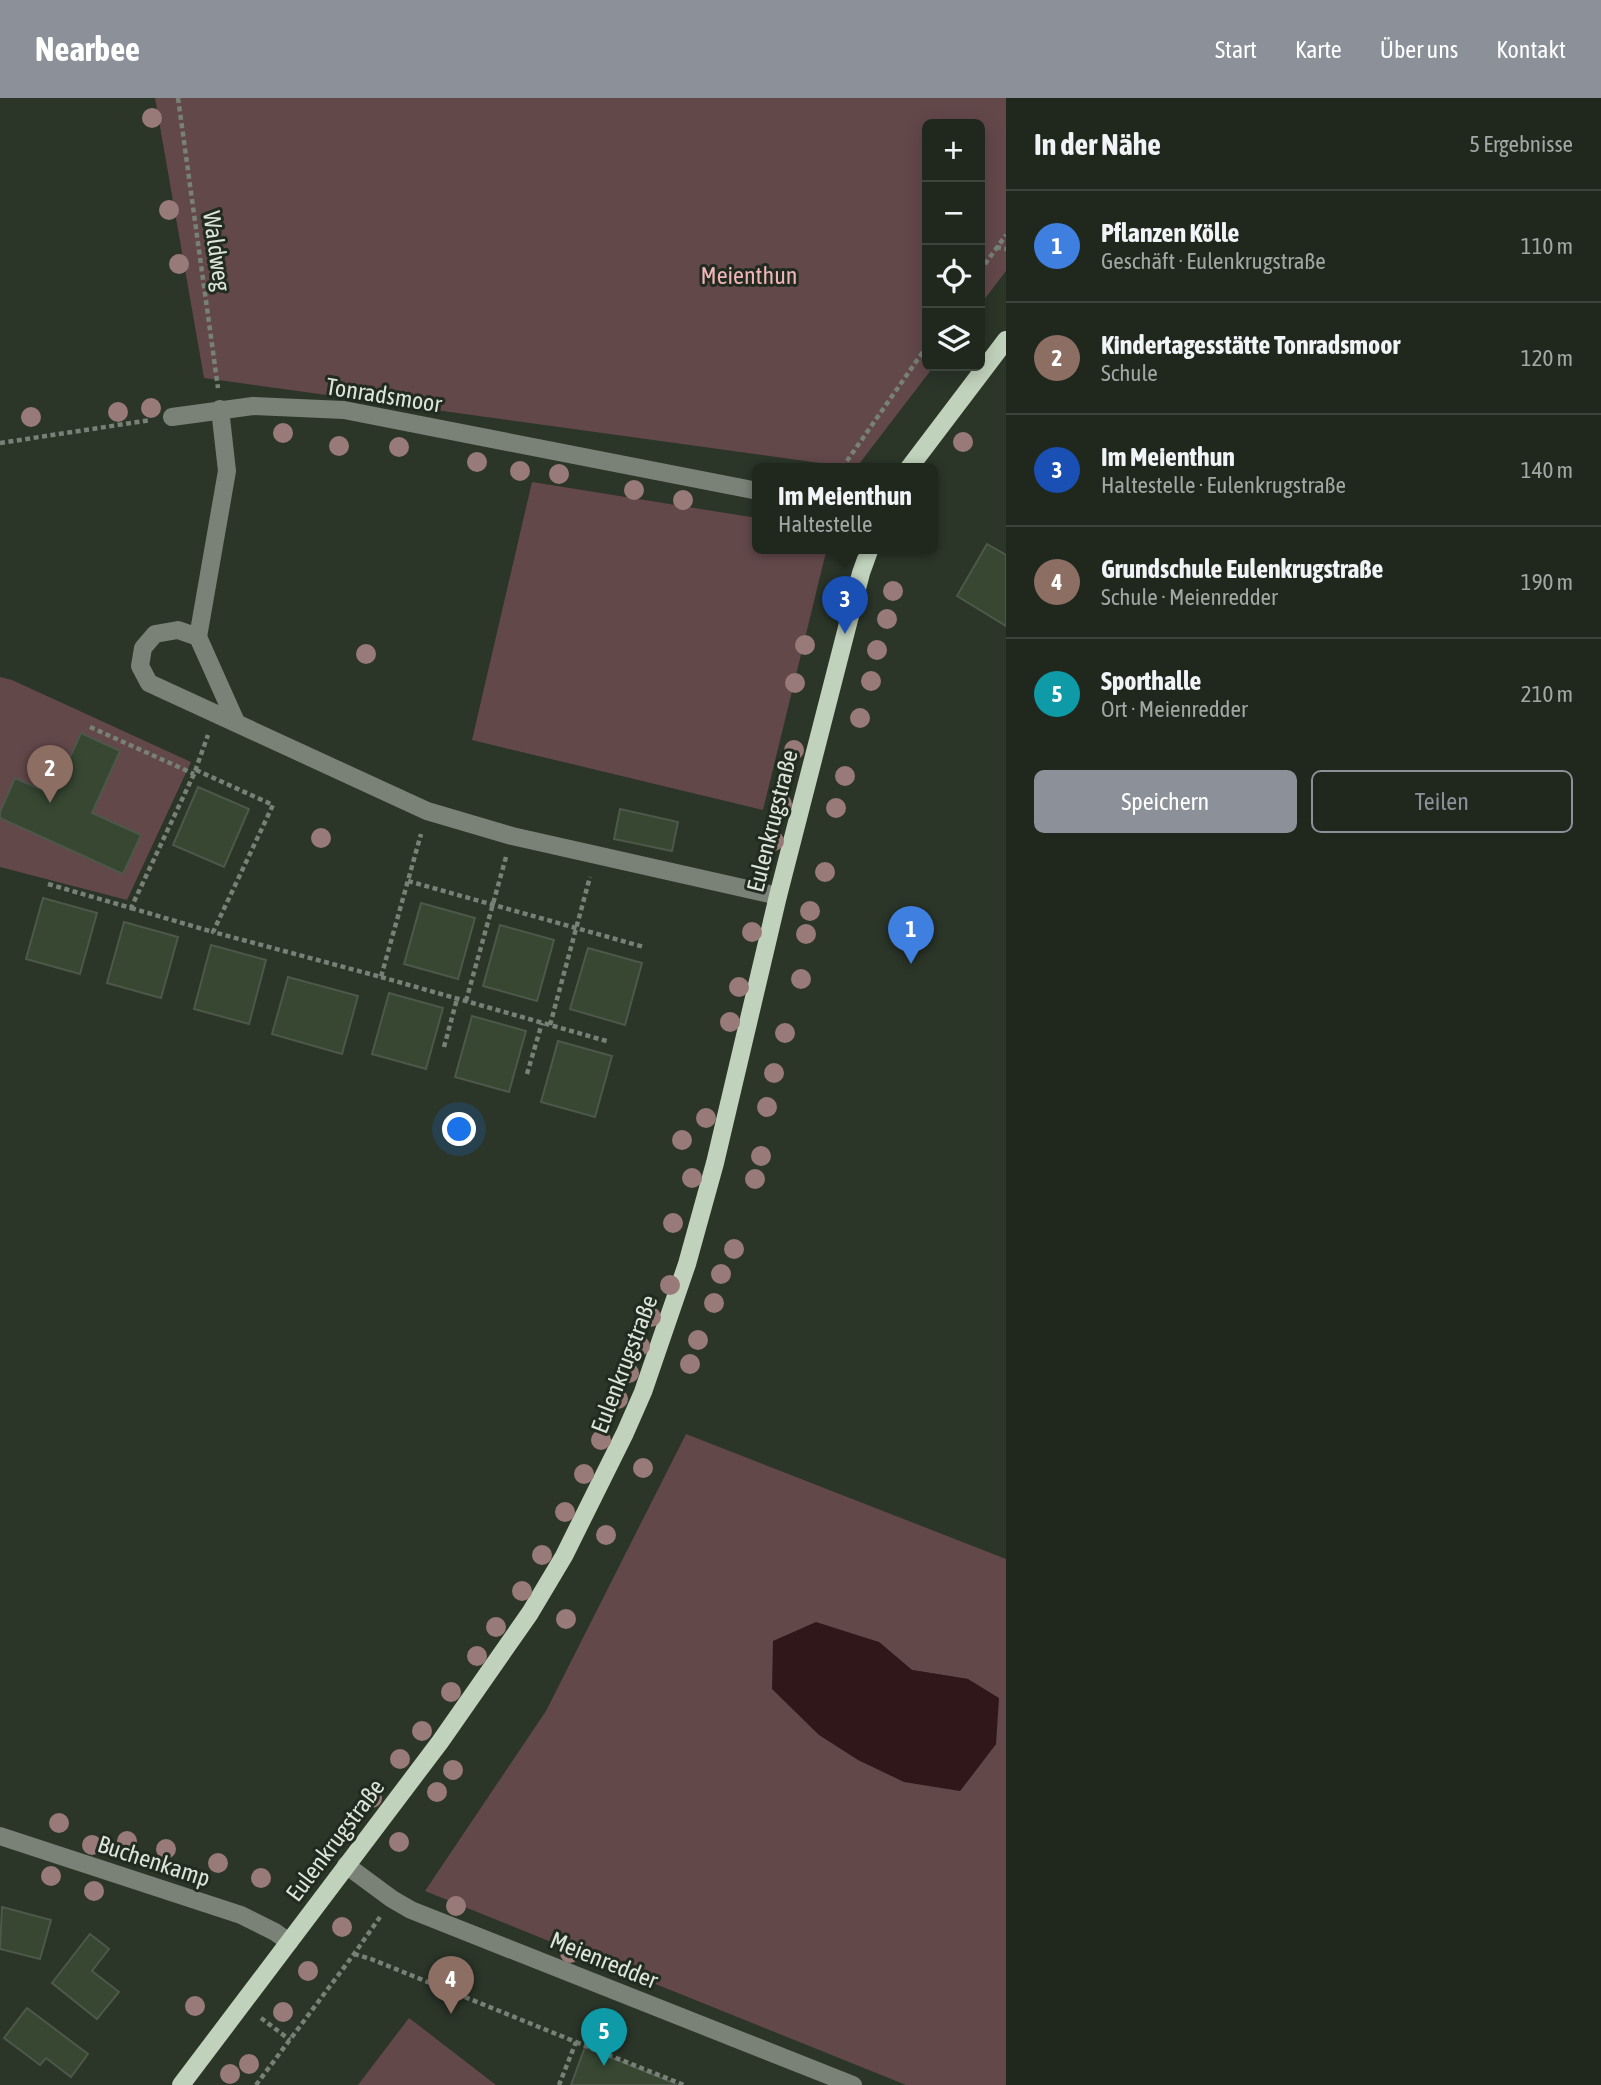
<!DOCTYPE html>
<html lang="de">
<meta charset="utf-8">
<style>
body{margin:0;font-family:"Asap Condensed",sans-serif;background:#283027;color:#f1f3f6}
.controls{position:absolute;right:21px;top:21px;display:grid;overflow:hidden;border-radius:10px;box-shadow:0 4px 18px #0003}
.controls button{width:63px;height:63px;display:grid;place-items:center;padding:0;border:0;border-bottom:2px solid #3d443c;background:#20281e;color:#f1f3f6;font:35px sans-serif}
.you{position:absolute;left:460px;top:1032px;width:24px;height:24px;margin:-18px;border:5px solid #fff;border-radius:50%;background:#1a73e8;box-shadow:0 0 0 10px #1a73e833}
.badge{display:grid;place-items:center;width:46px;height:46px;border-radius:50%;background:#8c9099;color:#fff;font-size:23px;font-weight:700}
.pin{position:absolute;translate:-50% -58px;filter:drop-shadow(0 2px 4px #0008)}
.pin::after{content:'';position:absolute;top:37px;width:24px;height:21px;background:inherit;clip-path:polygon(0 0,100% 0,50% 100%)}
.popup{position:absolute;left:752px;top:365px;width:186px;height:91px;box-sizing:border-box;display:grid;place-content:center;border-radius:10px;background:#20281e;filter:drop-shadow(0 2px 5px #0005);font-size:23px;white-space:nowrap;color:#a2a6a4}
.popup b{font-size:26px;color:#f1f3f6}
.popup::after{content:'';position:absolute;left:50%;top:100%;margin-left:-14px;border:14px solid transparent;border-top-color:#20281e}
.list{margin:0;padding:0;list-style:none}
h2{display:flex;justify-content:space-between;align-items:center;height:91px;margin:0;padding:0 28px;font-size:30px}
h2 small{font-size:23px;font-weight:400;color:#a2a6a4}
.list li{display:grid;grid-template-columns:46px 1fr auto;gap:21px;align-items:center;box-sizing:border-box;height:112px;padding:0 28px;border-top:2px solid #3d443c}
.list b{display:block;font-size:26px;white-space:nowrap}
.list p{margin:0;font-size:23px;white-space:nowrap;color:#a2a6a4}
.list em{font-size:23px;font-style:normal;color:#a2a6a4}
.actions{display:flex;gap:14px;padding:21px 28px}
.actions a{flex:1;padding:16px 0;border:2px solid #8c9099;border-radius:10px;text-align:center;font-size:24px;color:#8c9099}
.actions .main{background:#8c9099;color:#fff}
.icon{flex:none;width:38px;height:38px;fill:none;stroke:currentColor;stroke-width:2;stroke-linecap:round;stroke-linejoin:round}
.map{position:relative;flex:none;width:1006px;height:1987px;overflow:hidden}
header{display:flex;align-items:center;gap:42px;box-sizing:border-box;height:98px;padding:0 35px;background:#8c9099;color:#fff}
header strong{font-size:33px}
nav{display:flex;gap:38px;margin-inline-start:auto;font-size:24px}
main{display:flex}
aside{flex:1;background:#20281e}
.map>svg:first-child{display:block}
</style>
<header>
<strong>Nearbee</strong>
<nav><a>Start</a><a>Karte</a><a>Über uns</a><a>Kontakt</a></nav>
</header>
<main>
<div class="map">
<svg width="1006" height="1987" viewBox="0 0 1006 1987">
<rect width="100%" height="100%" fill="#2b3528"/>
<g fill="#63484a" fill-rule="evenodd">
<path d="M155,0H1006V173L980,207V26H927V268H934L856,370L204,280Z"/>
<path d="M532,384L757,420L758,450H827L763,712L472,642Z"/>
<path d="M0,579L12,582L191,664L127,802L0,769V720L123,776L141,737L92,715L120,654L81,635L53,697L16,680L0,714Z"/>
<path d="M686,1336L1006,1461V1987H906L425,1793L546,1613ZM879,1544L912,1572L968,1581L996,1646L960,1693Z"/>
<path d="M409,1920L496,1987H358Z"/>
</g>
<path fill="#30171a" d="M816,1524L879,1544L912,1572L968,1581L999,1600L996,1646L960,1693L904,1684L858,1662L819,1637L772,1591L773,1543Z"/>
<g fill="#374732" stroke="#4d584a" stroke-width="2">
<path d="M987,446L1006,457V528L957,498Z"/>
<path d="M81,635L120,653L92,715L141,737L123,776L0,720V714L15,680L53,697Z"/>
<path d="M198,689L249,711L224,769L173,747Z"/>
<path d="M620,711L678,724L672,753L614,741Z"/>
<path d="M43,800L97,815L80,876L26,861Z"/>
<path d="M421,805L475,820L458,881L404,866Z"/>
<path d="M124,824L178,839L161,900L107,885Z"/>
<path d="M500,827L554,842L537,903L483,888Z"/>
<path d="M211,847L266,862L249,926L194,911Z"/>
<path d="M588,850L642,865L625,927L570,911Z"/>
<path d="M288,879L358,898L342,956L272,936Z"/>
<path d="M389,895L443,910L426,971L372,956Z"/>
<path d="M472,918L526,933L509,994L455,979Z"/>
<path d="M558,943L612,958L595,1019L541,1004Z"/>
<path d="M2,1809L51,1822L40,1861L0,1851Z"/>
<path d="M90,1836L109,1851L92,1873L119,1894L97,1921L52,1885Z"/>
<path d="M27,1910L88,1956L71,1979L46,1960L40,1967L4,1940Z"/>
<path d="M585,1949L676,1986L675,1987H571Z"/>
</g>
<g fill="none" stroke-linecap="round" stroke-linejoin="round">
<g stroke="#788176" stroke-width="4.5" stroke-dasharray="5 3.5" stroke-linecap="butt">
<path d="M178,0L218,290"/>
<path d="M996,149L1006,151"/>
<path d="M980,173L1006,137"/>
<path d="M0,345L151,322"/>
<path d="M842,370L927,248"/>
<path d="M90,629L194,676"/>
<path d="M196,672L273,707L213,834L381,879L421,736"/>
<path d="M408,783L644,849"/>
<path d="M48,786L131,810L194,676L208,637"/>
<path d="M131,810L213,834"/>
<path d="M381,879L610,944"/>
<path d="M466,903L506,759"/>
<path d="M550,927L590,779"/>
<path d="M444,949L457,901"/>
<path d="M527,976L542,925"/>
<path d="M354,1856L371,1861L576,1944L559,1987"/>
<path d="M261,1920L290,1942"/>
<path d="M576,1944L684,1987"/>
<path d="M256,1987L354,1856L380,1819"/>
</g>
<g stroke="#7a8277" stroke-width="18">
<path d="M172,319L253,308L344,312L758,393"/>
<path d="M198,539L227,373L220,311"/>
<path d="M236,624L198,539L178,532L155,536L143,550L140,568L149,585L427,713L512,738L778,798"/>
<path d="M0,1738L241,1817L275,1834L289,1844"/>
<path d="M346,1767L392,1801L411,1812L853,1987"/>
</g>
<g stroke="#c1d2bc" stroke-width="18">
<path d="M909,370L1006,242"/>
<path d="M181,1987L440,1644L530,1515L564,1458L625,1335L643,1294L687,1166L715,1065L778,798L861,475L870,450"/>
</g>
</g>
<g fill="#987b78">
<circle cx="152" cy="20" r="10"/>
<circle cx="169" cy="112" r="10"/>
<circle cx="179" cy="166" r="10"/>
<circle cx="151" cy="310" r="10"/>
<circle cx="118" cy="314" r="10"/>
<circle cx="31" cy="319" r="10"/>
<circle cx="283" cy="335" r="10"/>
<circle cx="963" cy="344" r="10"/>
<circle cx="339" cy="348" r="10"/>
<circle cx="399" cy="349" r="10"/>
<circle cx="477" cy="364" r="10"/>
<circle cx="520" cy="373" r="10"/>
<circle cx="559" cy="376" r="10"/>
<circle cx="634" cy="392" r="10"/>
<circle cx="683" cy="402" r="10"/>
<circle cx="893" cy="493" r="10"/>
<circle cx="887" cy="521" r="10"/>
<circle cx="805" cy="547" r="10"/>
<circle cx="877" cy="552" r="10"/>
<circle cx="366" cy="556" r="10"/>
<circle cx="871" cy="583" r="10"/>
<circle cx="795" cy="585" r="10"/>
<circle cx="860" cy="620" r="10"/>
<circle cx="794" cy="652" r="10"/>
<circle cx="845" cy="678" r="10"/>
<circle cx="782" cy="706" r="10"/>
<circle cx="836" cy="710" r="10"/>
<circle cx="321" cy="740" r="10"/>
<circle cx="774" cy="743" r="10"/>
<circle cx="825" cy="774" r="10"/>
<circle cx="810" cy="813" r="10"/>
<circle cx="752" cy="834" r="10"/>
<circle cx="806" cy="836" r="10"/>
<circle cx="801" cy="881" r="10"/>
<circle cx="739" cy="889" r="10"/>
<circle cx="730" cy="924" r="10"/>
<circle cx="785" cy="935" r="10"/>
<circle cx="774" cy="975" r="10"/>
<circle cx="767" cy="1009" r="10"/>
<circle cx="706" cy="1020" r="10"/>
<circle cx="682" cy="1042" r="10"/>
<circle cx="761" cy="1058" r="10"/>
<circle cx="692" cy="1080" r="10"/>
<circle cx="755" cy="1081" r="10"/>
<circle cx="673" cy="1125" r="10"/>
<circle cx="734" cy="1151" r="10"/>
<circle cx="721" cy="1176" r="10"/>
<circle cx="670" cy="1187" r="10"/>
<circle cx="714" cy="1205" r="10"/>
<circle cx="651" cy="1219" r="10"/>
<circle cx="698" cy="1242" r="10"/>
<circle cx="640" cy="1248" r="10"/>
<circle cx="690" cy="1266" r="10"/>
<circle cx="629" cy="1275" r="10"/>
<circle cx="618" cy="1301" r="10"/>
<circle cx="601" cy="1342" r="10"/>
<circle cx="643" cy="1370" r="10"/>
<circle cx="584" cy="1376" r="10"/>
<circle cx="565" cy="1414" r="10"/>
<circle cx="606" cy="1437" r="10"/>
<circle cx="542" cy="1457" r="10"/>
<circle cx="522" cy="1493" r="10"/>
<circle cx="566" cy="1521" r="10"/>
<circle cx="496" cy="1529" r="10"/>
<circle cx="477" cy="1558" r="10"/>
<circle cx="451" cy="1594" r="10"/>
<circle cx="422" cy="1633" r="10"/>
<circle cx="400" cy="1661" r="10"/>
<circle cx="453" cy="1672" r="10"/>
<circle cx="437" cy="1694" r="10"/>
<circle cx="372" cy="1700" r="10"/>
<circle cx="59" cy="1725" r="10"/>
<circle cx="127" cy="1743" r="10"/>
<circle cx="399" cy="1744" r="10"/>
<circle cx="92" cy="1747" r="10"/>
<circle cx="166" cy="1751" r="10"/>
<circle cx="218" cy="1765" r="10"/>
<circle cx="51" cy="1778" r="10"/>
<circle cx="261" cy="1780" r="10"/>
<circle cx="94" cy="1793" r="10"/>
<circle cx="456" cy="1808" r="10"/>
<circle cx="342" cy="1829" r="10"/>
<circle cx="570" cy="1855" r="10"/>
<circle cx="308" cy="1873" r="10"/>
<circle cx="195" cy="1908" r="10"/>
<circle cx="283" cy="1914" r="10"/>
<circle cx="249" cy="1966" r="10"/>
<circle cx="230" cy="1976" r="10"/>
</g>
<g text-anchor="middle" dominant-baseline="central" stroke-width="6" stroke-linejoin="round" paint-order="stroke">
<g font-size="24" fill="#dde4db" stroke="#212b1f">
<text transform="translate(217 153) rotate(82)">Waldweg</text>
<text transform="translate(384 297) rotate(9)">Tonradsmoor</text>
<text transform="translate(772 723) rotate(-76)">Eulenkrugstraße</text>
<text transform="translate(624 1266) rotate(-69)">Eulenkrugstraße</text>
<text transform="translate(335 1742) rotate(-53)">Eulenkrugstraße</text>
<text transform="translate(154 1763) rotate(18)">Buchenkamp</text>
<text transform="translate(604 1862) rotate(22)">Meienredder</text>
</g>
<g font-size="24" fill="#f1b5b9" stroke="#212b1f">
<text x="749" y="177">Meienthun</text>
</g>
</g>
</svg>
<div class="controls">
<button>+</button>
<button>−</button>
<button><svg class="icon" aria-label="locate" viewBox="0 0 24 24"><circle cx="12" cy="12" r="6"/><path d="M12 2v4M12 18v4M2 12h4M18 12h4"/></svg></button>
<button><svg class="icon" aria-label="layers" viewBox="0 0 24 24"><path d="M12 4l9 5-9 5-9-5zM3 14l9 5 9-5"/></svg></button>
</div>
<div class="you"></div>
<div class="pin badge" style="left:911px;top:866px;background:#3f7fe0">1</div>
<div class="pin badge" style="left:50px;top:705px;background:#8d6e63">2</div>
<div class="pin badge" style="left:845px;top:536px;background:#1a4fb4">3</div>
<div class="popup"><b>Im Meienthun</b>Haltestelle</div>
<div class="pin badge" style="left:451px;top:1916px;background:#8d6e63">4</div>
<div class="pin badge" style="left:604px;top:1968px;background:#0f9aa8">5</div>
</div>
<aside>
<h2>In der Nähe<small>5 Ergebnisse</small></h2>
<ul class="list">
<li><span class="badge" style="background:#3f7fe0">1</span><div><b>Pflanzen Kölle</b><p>Geschäft · Eulenkrugstraße</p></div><em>110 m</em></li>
<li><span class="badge" style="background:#8d6e63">2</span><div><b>Kindertagesstätte Tonradsmoor</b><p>Schule</p></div><em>120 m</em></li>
<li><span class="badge" style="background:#1a4fb4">3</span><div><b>Im Meienthun</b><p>Haltestelle · Eulenkrugstraße</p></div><em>140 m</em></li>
<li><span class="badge" style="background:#8d6e63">4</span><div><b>Grundschule Eulenkrugstraße</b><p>Schule · Meienredder</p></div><em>190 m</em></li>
<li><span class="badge" style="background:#0f9aa8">5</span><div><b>Sporthalle</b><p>Ort · Meienredder</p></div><em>210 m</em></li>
</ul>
<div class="actions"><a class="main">Speichern</a><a>Teilen</a></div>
</aside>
</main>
